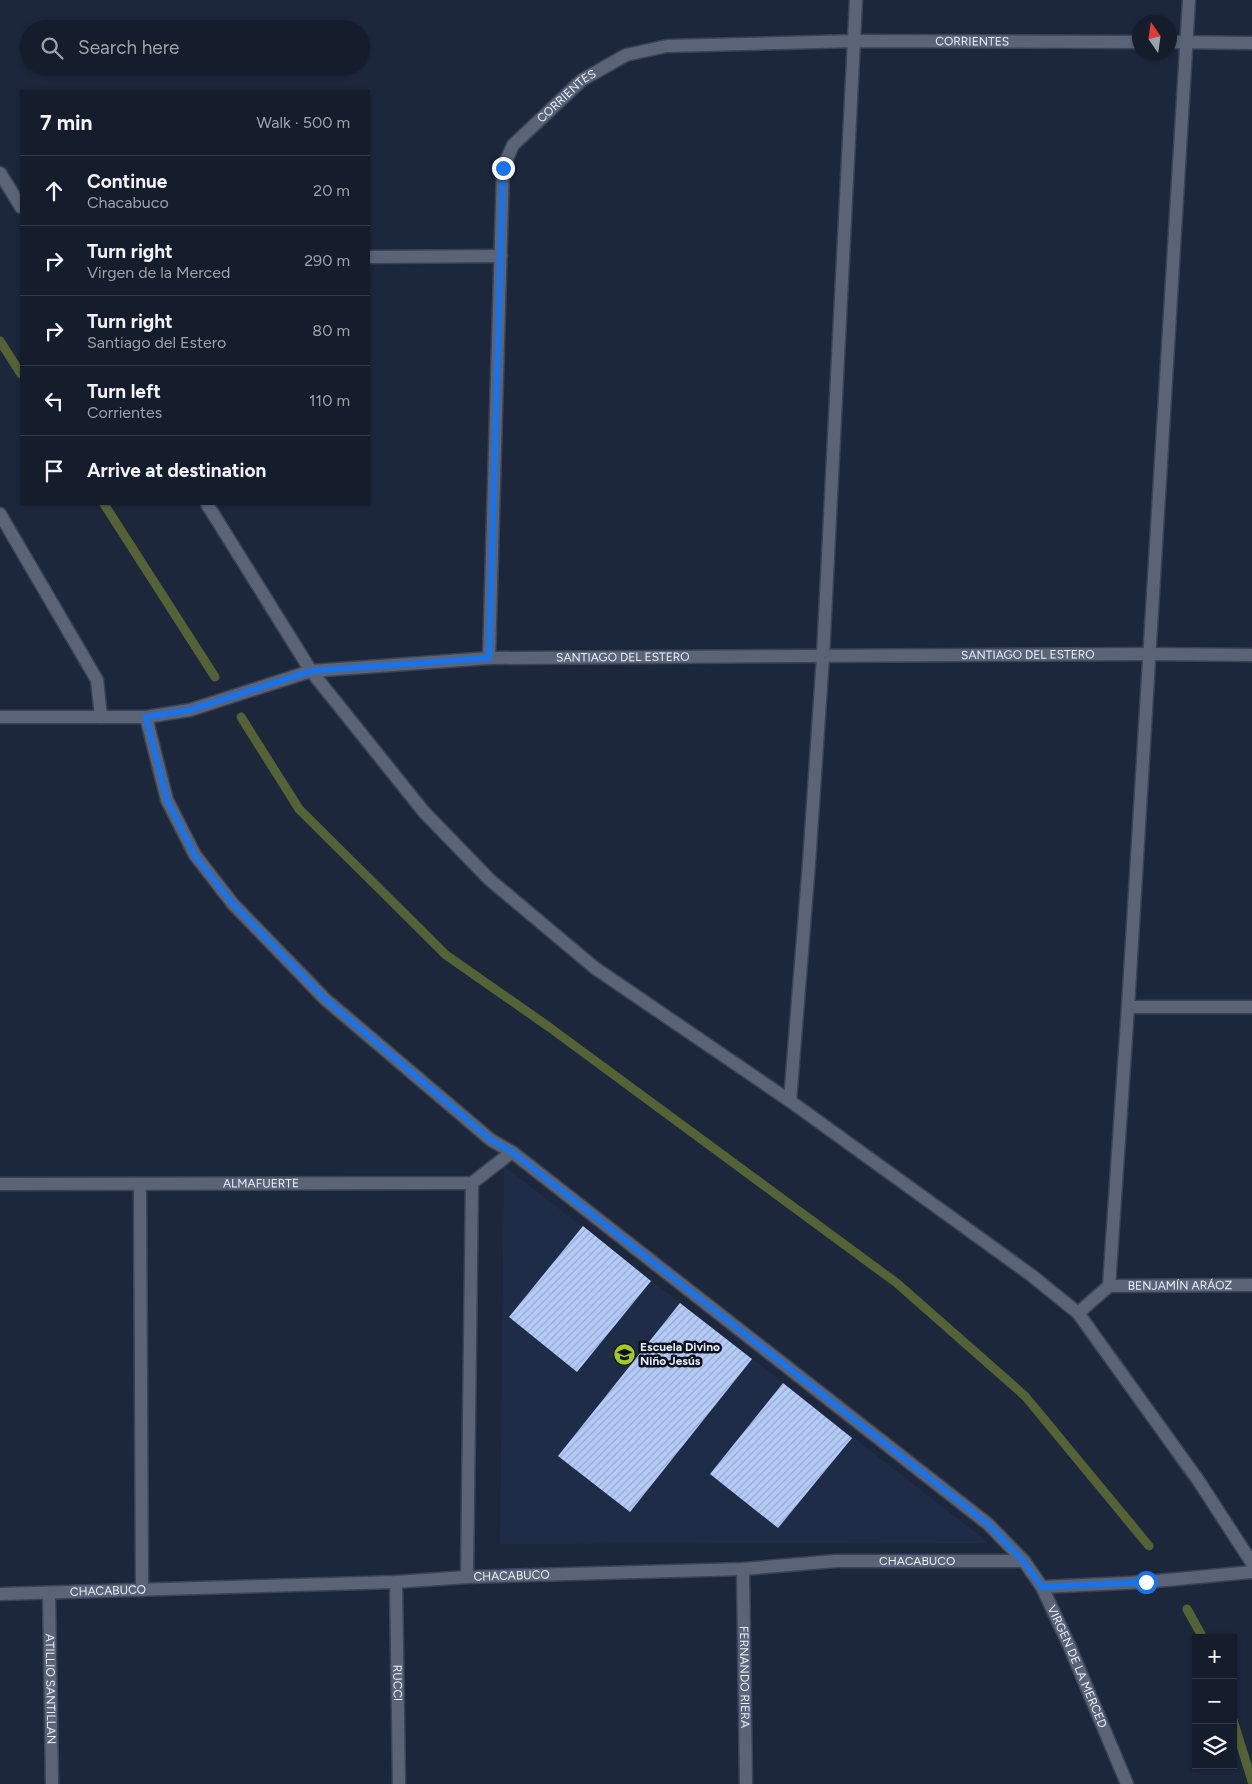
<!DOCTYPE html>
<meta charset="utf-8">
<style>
body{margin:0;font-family:Figtree,sans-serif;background:#1e2635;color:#f1f3f6}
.controls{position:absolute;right:15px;bottom:15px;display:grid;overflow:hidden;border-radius:0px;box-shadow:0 1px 4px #0004}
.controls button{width:45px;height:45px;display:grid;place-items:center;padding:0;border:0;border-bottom:1px solid #343b49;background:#151d2d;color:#f1f3f6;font:25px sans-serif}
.compass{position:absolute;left:1132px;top:15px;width:45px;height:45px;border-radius:50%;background:#151d2d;box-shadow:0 1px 4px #0004;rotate:347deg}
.stop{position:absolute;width:15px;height:15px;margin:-11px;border:4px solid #1a73e8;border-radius:50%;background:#fff}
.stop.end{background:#1a73e8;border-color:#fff;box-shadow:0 1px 5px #0008}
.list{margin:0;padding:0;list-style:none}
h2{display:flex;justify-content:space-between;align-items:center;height:65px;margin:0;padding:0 20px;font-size:21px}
h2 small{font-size:16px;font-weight:400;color:#9da2aa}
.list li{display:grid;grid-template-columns:32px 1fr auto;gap:15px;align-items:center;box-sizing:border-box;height:70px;padding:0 20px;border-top:1px solid #343b49}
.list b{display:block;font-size:19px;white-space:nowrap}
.list p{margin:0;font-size:16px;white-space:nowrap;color:#9da2aa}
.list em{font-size:16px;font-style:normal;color:#9da2aa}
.icon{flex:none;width:28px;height:28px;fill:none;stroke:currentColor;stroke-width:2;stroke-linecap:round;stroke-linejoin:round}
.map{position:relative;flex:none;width:1252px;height:1784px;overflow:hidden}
.search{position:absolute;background:#151d2d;box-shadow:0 1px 4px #0004;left:20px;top:20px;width:350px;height:55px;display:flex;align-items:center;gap:12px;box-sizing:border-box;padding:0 18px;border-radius:28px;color:#9da2aa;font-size:19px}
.panel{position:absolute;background:#151d2d;box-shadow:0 1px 4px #0004;left:20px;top:90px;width:350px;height:415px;border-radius:0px}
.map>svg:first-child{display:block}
</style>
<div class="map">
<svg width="1252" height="1784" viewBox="0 0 1252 1784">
<defs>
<pattern id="building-hatch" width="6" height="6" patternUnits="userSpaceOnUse" patternTransform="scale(1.25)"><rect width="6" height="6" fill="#b4cbf8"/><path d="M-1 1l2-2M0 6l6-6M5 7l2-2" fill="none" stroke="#98aacd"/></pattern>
</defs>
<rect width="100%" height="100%" fill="#1c273c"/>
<path fill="#1f2c48" d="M504,1166L989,1543L500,1544Z"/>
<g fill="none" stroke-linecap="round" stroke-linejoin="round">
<g stroke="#546235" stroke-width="9">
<path d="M0,341L21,374"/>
<path d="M104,504L215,677"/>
<path d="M241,717L299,809L446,955L549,1027L898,1284L1025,1396L1149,1546"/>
<path d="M1187,1609L1203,1638"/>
<path d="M1233,1720L1252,1781"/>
</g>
</g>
<g fill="url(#building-hatch)">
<path d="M583,1226L651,1281L577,1372L509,1317Z"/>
<path d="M680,1303L752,1359L630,1512L558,1456Z"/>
<path d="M783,1383L852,1438L778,1528L710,1474Z"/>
</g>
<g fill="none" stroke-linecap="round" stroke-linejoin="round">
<defs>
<path id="lane" d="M0,514L97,680L101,717"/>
<g id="street">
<path d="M1170,42L1252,43"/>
<path d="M0,173L21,207"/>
<path d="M369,257L501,256"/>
<path d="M207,504L311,671L424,812L490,880L595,968L790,1101L1031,1275L1078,1313L1198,1480L1252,1563"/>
<path id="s1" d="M489,658L503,168L513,145L582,80L626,55L667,46L854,41L1140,42"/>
<path id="s2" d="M0,717H146L190,710L311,671L489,658L1150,654L1252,655"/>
<path id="s3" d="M146,717L167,800L195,855L233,904L325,999L491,1140L512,1152L988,1524L1024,1561L1042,1587L1069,1645L1127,1784"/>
<path d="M1128,1007H1252"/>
<path d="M790,1101L809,863L823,656L856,0"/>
<path id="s4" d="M0,1184L472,1183L512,1152"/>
<path d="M140,1184L142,1590"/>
<path id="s5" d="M1109,1286L1252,1285"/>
<path d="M1078,1313L1109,1286L1128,1007L1189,0"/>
<path id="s6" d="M743,1569L746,1784"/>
<path d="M467,1577L472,1183"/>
<path id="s7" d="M396,1582L399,1784"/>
<path d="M1042,1587L1146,1582L1252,1572"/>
<path id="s8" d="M49,1593L52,1784"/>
<path id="s9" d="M0,1594L396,1582L467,1577L743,1569L835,1561H1024"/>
</g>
</defs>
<use href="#lane" stroke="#384357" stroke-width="15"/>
<use href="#street" stroke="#384357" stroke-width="15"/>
<use href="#lane" stroke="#5a6476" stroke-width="12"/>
<use href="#street" stroke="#5a6476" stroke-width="12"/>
</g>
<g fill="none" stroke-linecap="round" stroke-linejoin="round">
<path stroke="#1a73e8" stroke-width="6" d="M503,168L489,658L311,671L190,710L146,717L167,800L195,856L233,904L325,999L491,1140L512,1152L988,1524L1024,1562L1042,1587L1146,1582"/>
</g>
<defs>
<symbol id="school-disc" viewBox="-11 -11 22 22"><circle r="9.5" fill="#a2c928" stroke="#0b101a"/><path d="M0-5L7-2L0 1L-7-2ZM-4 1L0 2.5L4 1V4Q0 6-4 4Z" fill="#111"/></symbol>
</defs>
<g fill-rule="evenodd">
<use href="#school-disc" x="612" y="1342" width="25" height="25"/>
</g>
<g text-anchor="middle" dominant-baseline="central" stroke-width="5" stroke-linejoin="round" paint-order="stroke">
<g font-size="12" fill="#e6eefd" stroke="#0b101a">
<text stroke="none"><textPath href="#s1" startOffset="1008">CORRIENTES</textPath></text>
<text stroke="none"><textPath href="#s1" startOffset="588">CORRIENTES</textPath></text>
<text stroke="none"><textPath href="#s2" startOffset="1035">SANTIAGO DEL ESTERO</textPath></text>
<text stroke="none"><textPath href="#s2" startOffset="630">SANTIAGO DEL ESTERO</textPath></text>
<text stroke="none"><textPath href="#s4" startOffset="261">ALMAFUERTE</textPath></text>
<text stroke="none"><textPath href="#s5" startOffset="71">BENJAMÍN ARÁOZ</textPath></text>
<text stroke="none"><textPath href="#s9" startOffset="918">CHACABUCO</textPath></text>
<text stroke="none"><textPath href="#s9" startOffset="512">CHACABUCO</textPath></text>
<text stroke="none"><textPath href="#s9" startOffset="108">CHACABUCO</textPath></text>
<text stroke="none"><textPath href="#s3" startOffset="1358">VIRGEN DE LA MERCED</textPath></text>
<text stroke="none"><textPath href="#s6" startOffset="108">FERNANDO RIERA</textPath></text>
<text stroke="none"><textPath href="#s7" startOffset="101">RUCCI</textPath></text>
<text stroke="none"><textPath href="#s8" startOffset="96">ATILLIO SANTILLAN</textPath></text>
</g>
<g font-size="12" font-weight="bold" fill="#e6eefd" stroke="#0b101a" text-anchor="start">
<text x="640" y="1347">Escuela Divino<tspan x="640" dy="14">Niño Jesús</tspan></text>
</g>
</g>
</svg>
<div class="controls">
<button>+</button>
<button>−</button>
<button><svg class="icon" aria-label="layers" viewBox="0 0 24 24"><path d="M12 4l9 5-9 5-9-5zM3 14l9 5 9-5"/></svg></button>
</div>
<svg class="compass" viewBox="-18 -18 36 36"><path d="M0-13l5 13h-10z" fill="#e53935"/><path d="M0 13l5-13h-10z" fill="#9da2aa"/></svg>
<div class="stop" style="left:1146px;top:1582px"></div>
<div class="stop end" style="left:503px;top:168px"></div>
<div class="search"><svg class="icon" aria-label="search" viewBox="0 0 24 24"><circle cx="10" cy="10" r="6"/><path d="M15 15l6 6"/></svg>Search here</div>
<section class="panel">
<h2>7 min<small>Walk · 500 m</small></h2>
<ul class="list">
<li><svg class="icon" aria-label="ahead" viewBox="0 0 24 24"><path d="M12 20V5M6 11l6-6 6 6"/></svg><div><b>Continue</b><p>Chacabuco</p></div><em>20 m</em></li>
<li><svg class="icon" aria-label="right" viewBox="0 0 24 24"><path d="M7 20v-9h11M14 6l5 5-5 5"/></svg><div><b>Turn right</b><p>Virgen de la Merced</p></div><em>290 m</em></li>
<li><svg class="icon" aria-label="right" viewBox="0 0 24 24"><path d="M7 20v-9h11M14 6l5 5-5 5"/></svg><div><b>Turn right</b><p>Santiago del Estero</p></div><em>80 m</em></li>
<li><svg class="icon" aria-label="left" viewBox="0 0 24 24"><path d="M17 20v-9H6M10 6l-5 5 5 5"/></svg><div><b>Turn left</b><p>Corrientes</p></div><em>110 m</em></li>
<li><svg class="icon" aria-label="arrive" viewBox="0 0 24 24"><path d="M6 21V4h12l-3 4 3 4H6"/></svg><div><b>Arrive at destination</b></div></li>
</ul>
</section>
</div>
